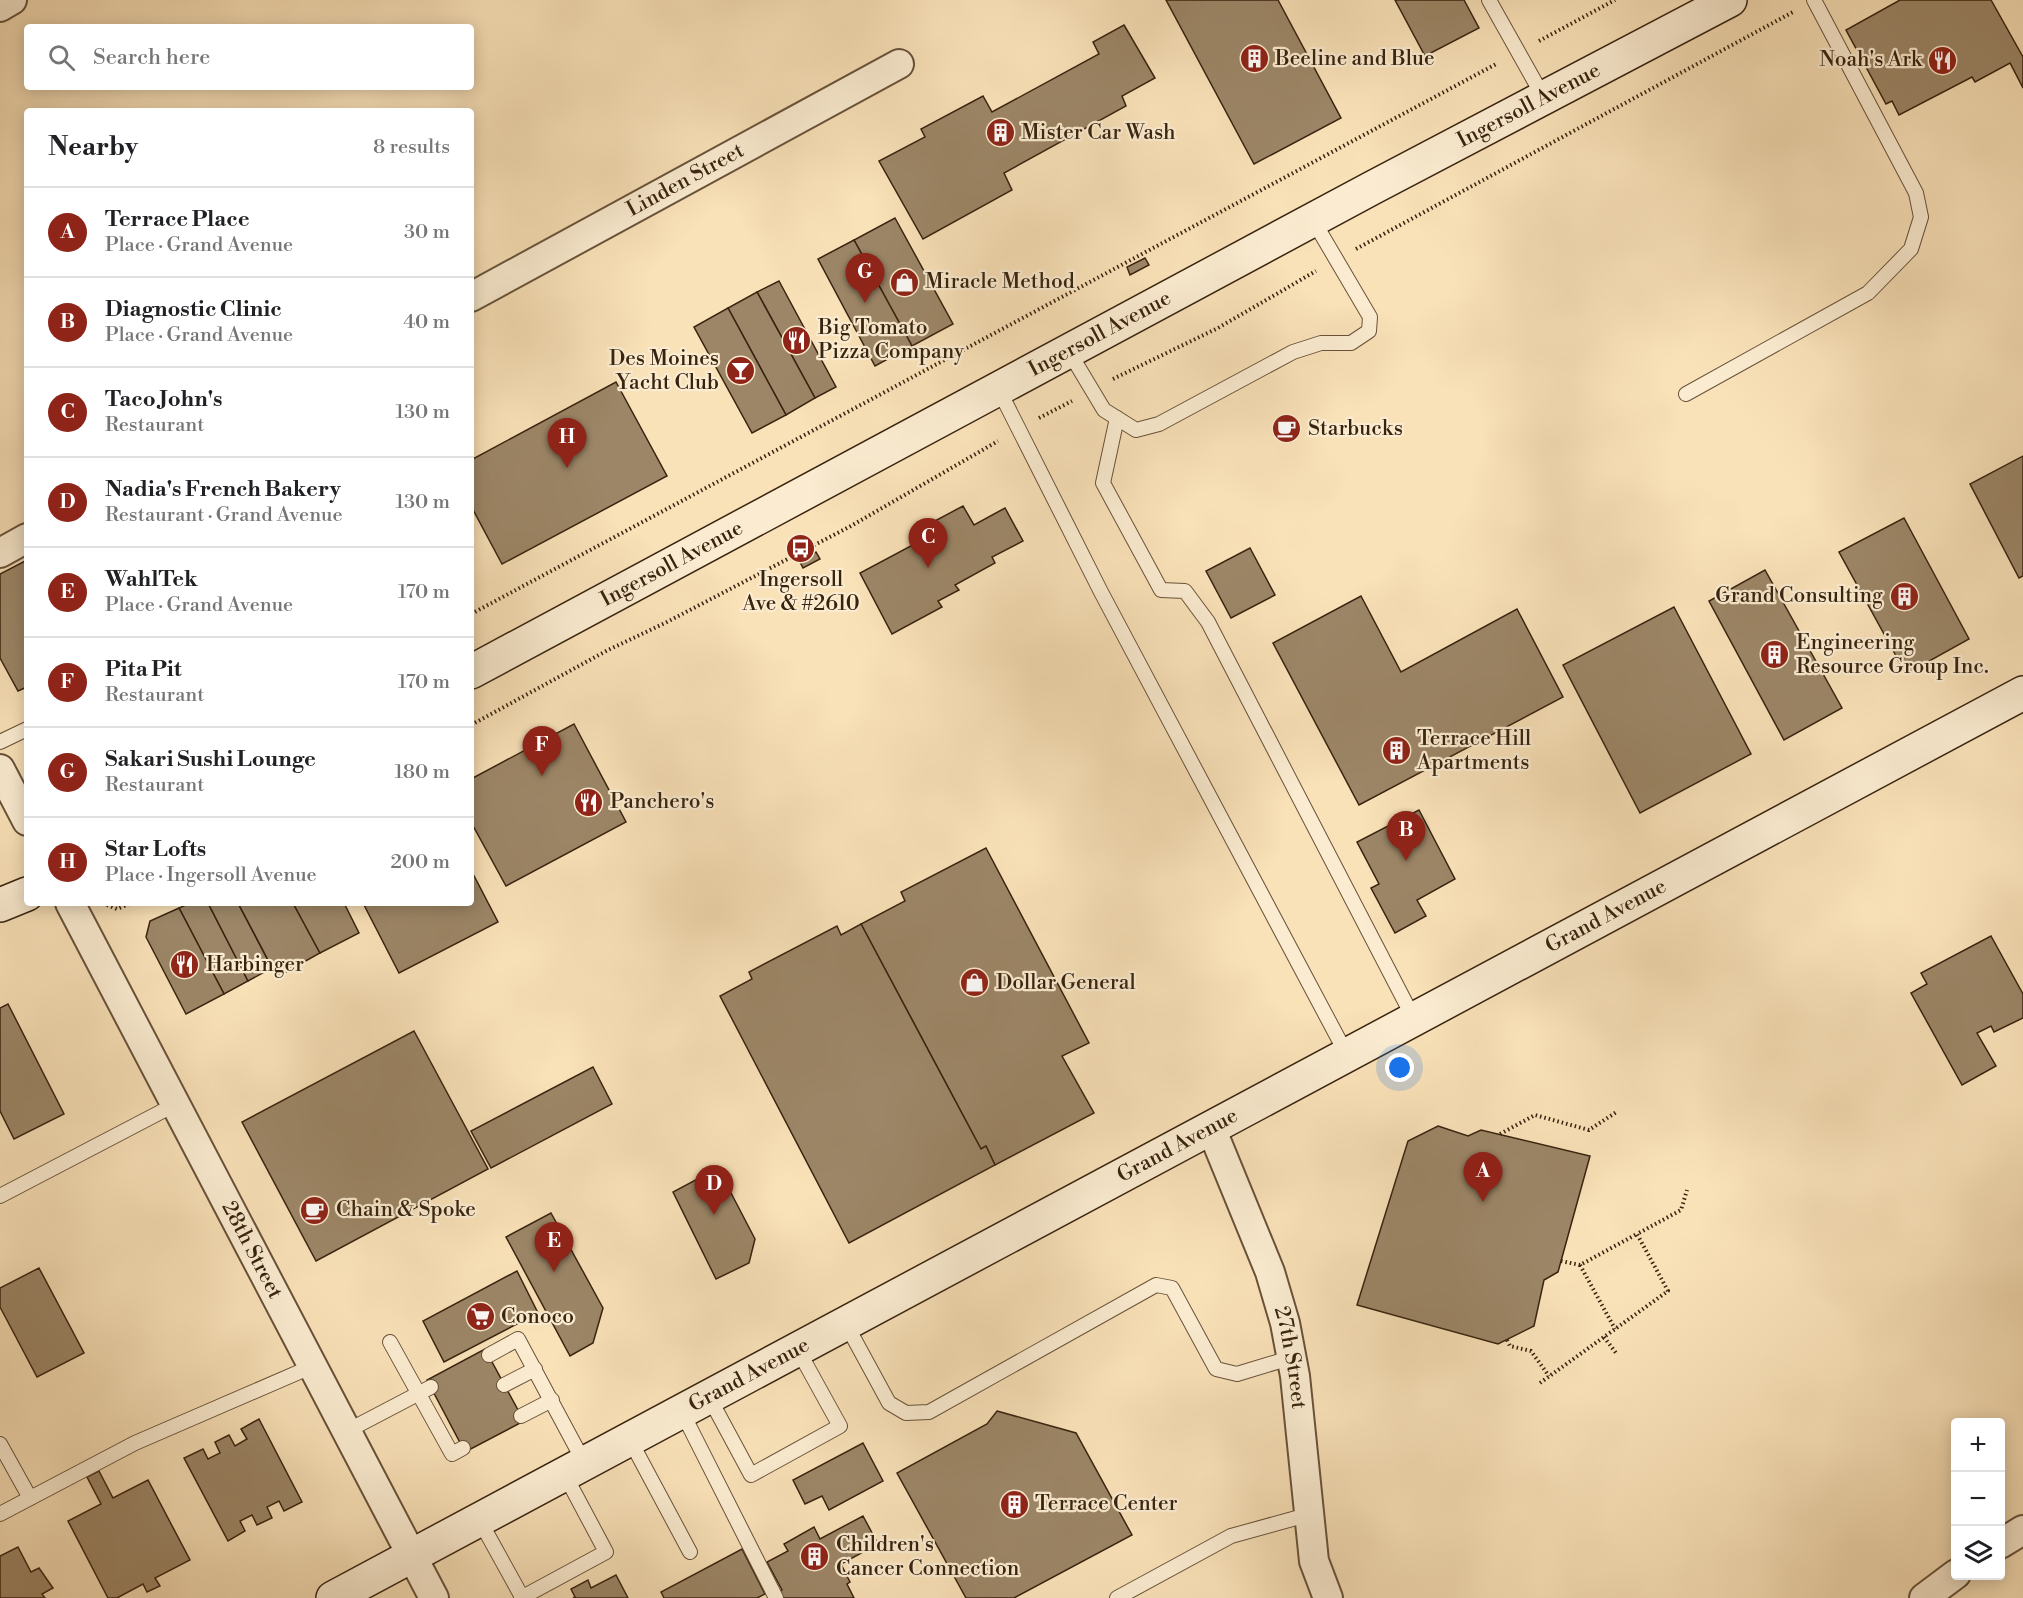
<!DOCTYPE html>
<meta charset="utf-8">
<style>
body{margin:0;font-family:"Libre Bodoni",serif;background:#f6f6f6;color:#202124}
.controls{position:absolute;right:18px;bottom:18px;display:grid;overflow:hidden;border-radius:6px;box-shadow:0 3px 15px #0003}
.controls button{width:54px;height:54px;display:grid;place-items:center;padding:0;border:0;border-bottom:2px solid #e0e0e0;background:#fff;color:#202124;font:30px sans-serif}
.you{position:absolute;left:1400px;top:1068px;width:21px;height:21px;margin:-15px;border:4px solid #fff;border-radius:50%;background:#1a73e8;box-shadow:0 0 0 9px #1a73e833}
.badge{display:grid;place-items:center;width:39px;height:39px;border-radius:50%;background:#8f2418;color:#fff;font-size:20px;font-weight:700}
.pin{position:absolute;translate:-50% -50px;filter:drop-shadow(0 2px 3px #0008)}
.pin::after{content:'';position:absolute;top:32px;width:21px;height:18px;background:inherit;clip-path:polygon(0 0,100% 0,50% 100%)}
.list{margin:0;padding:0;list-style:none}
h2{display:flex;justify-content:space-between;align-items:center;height:78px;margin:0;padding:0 24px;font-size:26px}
h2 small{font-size:20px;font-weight:400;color:#757577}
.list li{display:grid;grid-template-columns:39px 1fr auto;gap:18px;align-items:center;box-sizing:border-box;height:90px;padding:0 24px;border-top:2px solid #e0e0e0}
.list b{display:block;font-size:22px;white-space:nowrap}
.list p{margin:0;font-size:20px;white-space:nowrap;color:#757577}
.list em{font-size:20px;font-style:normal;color:#757577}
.icon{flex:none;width:33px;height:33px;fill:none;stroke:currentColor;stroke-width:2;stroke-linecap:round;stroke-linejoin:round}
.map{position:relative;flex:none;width:2023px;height:1598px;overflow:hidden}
.search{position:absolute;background:#fff;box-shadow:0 3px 15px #0003;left:24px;top:24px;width:450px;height:66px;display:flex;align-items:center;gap:15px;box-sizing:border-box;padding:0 21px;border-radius:6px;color:#757577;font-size:22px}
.panel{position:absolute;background:#fff;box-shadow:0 3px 15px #0003;left:24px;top:108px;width:450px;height:798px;border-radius:6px}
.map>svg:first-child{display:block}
</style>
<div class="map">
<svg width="2023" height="1598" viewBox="0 0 2023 1598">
<rect width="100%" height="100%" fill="#f9e1b8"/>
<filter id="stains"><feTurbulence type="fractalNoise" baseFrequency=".00333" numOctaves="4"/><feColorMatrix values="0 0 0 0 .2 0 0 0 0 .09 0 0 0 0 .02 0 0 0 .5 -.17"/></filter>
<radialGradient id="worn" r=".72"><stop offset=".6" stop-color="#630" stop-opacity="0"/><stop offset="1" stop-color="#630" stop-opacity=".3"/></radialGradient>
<g fill="#9c8667" stroke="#38230f" stroke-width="1.5">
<path d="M1166,0H1278L1341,118L1254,164Z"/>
<path d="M1395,0H1464L1479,28L1425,56Z"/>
<path d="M1900,0H1991L2023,57V88L2010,63L1975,82L1972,77L1899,115L1892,101L1886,104L1846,30Z"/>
<path d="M1124,25L1155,78L1122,96L1126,106L1004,173L1012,190L923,239L879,161L925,137L921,129L983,96L992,112L1099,54L1093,42Z"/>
<path d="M895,218L953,324L912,346L854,240Z"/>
<path d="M854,240L912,346L875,366L818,259Z"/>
<path d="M1145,258L1149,265L1130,275L1127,267Z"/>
<path d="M779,281L836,387L815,398L757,292Z"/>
<path d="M757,292L815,398L786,415L728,308Z"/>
<path d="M728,308L786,415L752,433L694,327Z"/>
<path d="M616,382L667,476L502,564L471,506V460Z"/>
<path d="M2023,456V576L2019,578L1970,484Z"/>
<path d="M963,506L974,525L1005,508L1023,541L992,557L995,563L955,585L959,590L938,601L942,607L892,634L860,573L924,539L918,530Z"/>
<path d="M1904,518L1969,639L1906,674L1839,552Z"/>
<path d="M1250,548L1275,595L1231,618L1206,571Z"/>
<path d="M816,552L820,559L803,568L800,562Z"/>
<path d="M27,560V687L18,691L0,658V574Z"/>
<path d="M1765,570L1842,708L1784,740L1709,601Z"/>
<path d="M1361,596L1401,672L1517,609L1563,697L1359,805L1273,643Z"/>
<path d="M1674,607L1751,754L1640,813L1563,665Z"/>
<path d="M574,724L626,822L506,886L471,822V779Z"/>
<path d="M1419,810L1455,879L1417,900L1426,916L1395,933L1371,888L1379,884L1357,842Z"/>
<path d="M986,848L1089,1043L1062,1056L1094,1113L995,1165L986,1146L981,1149L861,924L905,901L901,892Z"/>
<path d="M471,870L498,922L399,973L363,903H471Z"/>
<path d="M190,903H208L248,981L224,994L179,908Z"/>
<path d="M208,903H238L272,968L248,981Z"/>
<path d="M238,903H293L320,953L277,977Z"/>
<path d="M293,903H344L359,933L320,953Z"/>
<path d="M179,908L224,994L186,1014L146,937L150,921Z"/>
<path d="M861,924L981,1149L986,1146L995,1165L849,1243L720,996L752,979L749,972L837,926L841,935Z"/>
<path d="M1991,936L2023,994V1018L1994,1032L1991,1026L1977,1033L1996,1066L1962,1085L1911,993L1927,984L1921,973Z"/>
<path d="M8,1004L64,1114L14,1139L0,1111V1008Z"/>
<path d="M414,1031L488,1169L316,1261L242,1122Z"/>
<path d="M593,1067L612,1104L491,1168L471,1131Z"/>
<path d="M1438,1126L1468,1136L1481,1130L1590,1156L1558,1272L1544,1280L1534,1326L1498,1344L1357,1305L1408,1141Z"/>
<path d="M718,1168L755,1239L749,1263L716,1279L673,1192Z"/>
<path d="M551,1213L603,1308L593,1343L570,1356L506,1237Z"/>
<path d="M39,1268L84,1353L37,1377L0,1307V1288Z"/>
<path d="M517,1271L538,1313L444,1362L423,1321Z"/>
<path d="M485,1349L524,1421L465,1452L427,1380Z"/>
<path d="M997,1411L1076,1433L1132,1535L1014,1598H966L897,1473L987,1424Z"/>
<path d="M259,1419L302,1502L284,1511L279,1501L267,1507L272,1518L257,1525L252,1515L240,1521L245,1531L228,1541L184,1458L203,1449L208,1459L220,1453L215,1442L229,1435L235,1446L247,1439L241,1429Z"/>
<path d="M863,1443L883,1481L829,1510L822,1496L805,1504L793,1480Z"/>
<path d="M99,1471L113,1498L148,1480L190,1560L155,1578L160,1586L147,1592L143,1584L117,1598H108L68,1521L101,1504L87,1477Z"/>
<path d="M863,1516L878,1544L841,1564L850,1582L847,1584L854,1598H779L776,1593L782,1590L767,1562L788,1551L784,1544L814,1527L820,1539Z"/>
<path d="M18,1547L31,1572L39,1568L53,1588L42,1594L45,1598H0V1556Z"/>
<path d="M742,1549L765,1594L757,1598H664L661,1592Z"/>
<path d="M616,1575L628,1598H573L575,1597L571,1589L588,1580L591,1588Z"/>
</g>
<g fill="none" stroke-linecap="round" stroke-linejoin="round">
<defs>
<g id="lane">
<path d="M1489,0L1544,98"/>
<path d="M1068,350L1104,410L1136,430L1159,424L1293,352L1321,343H1351L1369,331L1370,317L1313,220"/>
<path d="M998,388L1101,592L1347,1055"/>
<path d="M1686,394L1868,293L1911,249L1921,217L1916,193L1814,0"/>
<path d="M1117,418L1103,483L1161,590L1185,591L1208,622L1414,1019"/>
<path d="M0,742L27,729"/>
<path d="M0,1196L176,1104"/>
<path d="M846,1324L889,1403L906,1413L929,1412L1156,1285L1172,1288L1216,1369L1237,1374L1290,1358"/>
<path d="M390,1342L452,1454L463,1448"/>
<path d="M489,1355L518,1339L585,1464"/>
<path d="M504,1385L535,1369"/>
<path d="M709,1397L751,1475L840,1426L798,1350"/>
<path d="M682,1412L776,1598"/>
<path d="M521,1416L552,1400"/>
<path d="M347,1431L431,1387"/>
<path d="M630,1440L690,1552"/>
<path d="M0,1444L30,1498"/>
<path d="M0,1514L135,1443L313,1366"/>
<path d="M480,1521L522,1597"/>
<path d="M521,1598L606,1552L565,1475"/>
<path d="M1117,1598L1231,1536L1307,1515"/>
</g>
<g id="street">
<path d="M0,7L12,0"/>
<path id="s1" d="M471,297L899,64"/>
<path d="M0,553L27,538"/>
<path d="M0,769L27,821"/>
<path id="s2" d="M70,903L434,1598"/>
<path id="s3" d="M1211,1128L1270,1272L1285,1323L1295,1376L1314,1561L1328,1598"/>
<path d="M2000,1544L2023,1530"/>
<path d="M1924,1598L1956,1574"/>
</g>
<g id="secondary">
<path id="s4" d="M471,672L1372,188L1730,0"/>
<path d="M0,905L27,894"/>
<path id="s5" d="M333,1598L2023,693"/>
</g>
</defs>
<use href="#lane" stroke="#685239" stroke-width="16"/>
<use href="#street" stroke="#685239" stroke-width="32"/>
<use href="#secondary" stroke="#38230f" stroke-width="36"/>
<g stroke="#38230f" stroke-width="4" stroke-dasharray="1.5 3" stroke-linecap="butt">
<path d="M1539,41L1615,0"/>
<path d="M1356,249L1793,12"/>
<path d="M1113,379L1218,328L1316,271"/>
<path d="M1039,418L1072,401"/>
<path d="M471,614L1498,63"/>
<path d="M471,725L608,650L665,623L849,527L998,441"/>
<path d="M107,905L117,909L131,903"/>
<path d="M1500,1134L1535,1115L1589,1130L1618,1111"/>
<path d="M1561,1261L1580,1265L1637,1234"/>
<path d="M1580,1265L1615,1329"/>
<path d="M1604,1337L1616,1353"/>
<path d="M1507,1340L1510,1346L1531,1351L1549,1376"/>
<path d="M1540,1383L1668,1291L1637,1234L1681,1210L1687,1190"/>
</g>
<use href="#lane" stroke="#fbecd1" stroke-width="14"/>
<use href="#street" stroke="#fbecd1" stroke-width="28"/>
<use href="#secondary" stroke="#fbecd1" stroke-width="33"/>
</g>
<defs>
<symbol id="building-disc" viewBox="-11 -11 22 22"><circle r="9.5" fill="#8f2418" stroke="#fbecd1"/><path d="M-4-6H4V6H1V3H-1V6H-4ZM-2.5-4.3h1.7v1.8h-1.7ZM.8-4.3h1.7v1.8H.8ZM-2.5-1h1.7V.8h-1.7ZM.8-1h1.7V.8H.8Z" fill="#fff"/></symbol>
<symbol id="restaurant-disc" viewBox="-11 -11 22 22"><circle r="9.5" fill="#8f2418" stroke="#fbecd1"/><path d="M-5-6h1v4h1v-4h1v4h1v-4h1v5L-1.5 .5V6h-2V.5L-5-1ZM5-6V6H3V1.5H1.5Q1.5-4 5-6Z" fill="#fff"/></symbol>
<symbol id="shop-disc" viewBox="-11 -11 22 22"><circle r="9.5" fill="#8f2418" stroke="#fbecd1"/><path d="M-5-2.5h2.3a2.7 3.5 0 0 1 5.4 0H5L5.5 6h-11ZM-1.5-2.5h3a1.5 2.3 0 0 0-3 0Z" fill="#fff"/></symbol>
<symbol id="bar-disc" viewBox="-11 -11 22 22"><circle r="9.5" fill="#8f2418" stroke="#fbecd1"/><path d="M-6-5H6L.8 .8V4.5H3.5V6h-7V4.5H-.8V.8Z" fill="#fff"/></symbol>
<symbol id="cafe-disc" viewBox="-11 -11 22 22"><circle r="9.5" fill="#8f2418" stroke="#fbecd1"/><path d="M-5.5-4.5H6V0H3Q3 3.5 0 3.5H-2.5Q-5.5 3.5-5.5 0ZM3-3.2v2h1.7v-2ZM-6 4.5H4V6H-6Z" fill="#fff"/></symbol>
<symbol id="bus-disc" viewBox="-11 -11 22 22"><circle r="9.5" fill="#8f2418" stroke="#fbecd1"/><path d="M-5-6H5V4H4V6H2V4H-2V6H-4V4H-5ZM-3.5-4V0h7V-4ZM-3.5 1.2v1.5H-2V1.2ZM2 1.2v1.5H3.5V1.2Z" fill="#fff"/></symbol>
<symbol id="supermarket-disc" viewBox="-11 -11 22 22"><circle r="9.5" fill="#8f2418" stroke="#fbecd1"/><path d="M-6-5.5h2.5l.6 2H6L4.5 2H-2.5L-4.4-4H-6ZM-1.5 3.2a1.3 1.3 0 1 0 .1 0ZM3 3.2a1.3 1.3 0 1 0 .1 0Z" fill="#fff"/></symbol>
</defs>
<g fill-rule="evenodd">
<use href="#building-disc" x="1238" y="42" width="33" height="33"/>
<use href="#restaurant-disc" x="1926" y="44" width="33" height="33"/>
<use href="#building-disc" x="984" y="116" width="33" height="33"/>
<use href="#shop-disc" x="888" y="266" width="33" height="33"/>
<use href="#restaurant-disc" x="780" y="324" width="33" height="33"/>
<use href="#bar-disc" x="724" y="354" width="33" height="33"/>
<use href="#cafe-disc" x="1270" y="412" width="33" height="33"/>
<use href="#bus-disc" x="784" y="532" width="33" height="33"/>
<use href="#building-disc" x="1888" y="580" width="33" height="33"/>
<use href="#building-disc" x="1758" y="638" width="33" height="33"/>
<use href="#building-disc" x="1380" y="734" width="33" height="33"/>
<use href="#restaurant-disc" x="572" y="786" width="33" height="33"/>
<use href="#restaurant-disc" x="168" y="948" width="33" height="33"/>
<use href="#shop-disc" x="958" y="966" width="33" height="33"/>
<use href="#cafe-disc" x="298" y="1194" width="33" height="33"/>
<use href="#supermarket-disc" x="464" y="1300" width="33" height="33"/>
<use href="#building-disc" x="998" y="1488" width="33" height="33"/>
<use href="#building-disc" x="798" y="1540" width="33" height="33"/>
</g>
<g text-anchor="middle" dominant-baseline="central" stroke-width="4.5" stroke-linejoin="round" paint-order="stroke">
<g font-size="21" fill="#38230f" stroke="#fbecd1" text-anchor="start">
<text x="1275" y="59">Beeline and Blue</text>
<text x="1922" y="60" text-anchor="end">Noah's Ark</text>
<text x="1021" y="133">Mister Car Wash</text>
<text x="925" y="282">Miracle Method</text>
<text x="818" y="328">Big Tomato<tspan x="818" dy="24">Pizza Company</tspan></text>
<text x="719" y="359" text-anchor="end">Des Moines<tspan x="719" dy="24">Yacht Club</tspan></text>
<text x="1308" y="429">Starbucks</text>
<text x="801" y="580" text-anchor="middle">Ingersoll<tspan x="801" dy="24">Ave &amp; #2610</tspan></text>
<text x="1883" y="596" text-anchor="end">Grand Consulting</text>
<text x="1796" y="643">Engineering<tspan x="1796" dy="24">Resource Group Inc.</tspan></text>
<text x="1417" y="739">Terrace Hill<tspan x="1417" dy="24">Apartments</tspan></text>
<text x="610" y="802">Panchero's</text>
<text x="206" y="965">Harbinger</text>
<text x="996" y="983">Dollar General</text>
<text x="336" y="1210">Chain &amp; Spoke</text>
<text x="501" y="1317">Conoco</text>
<text x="1035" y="1504">Terrace Center</text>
<text x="836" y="1545">Children's<tspan x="836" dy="24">Cancer Connection</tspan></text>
</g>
<g font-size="21" fill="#38230f" stroke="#fbecd1">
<text stroke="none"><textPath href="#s4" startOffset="1200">Ingersoll Avenue</textPath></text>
<text stroke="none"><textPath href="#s1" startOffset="244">Linden Street</textPath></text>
<text stroke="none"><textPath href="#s4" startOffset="714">Ingersoll Avenue</textPath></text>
<text stroke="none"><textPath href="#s4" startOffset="228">Ingersoll Avenue</textPath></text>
<text stroke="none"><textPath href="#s5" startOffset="1444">Grand Avenue</textPath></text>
<text stroke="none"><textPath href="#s5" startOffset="958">Grand Avenue</textPath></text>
<text stroke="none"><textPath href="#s2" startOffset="392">28th Street</textPath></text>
<text stroke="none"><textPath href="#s3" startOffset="244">27th Street</textPath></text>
<text stroke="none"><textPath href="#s5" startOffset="472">Grand Avenue</textPath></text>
</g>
</g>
<rect width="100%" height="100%" filter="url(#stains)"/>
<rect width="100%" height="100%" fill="url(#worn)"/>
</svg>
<div class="controls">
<button>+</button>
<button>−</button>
<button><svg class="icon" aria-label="layers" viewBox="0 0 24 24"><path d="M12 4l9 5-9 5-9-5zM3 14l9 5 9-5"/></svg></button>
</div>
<div class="you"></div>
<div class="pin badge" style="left:1483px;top:1202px">A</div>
<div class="pin badge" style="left:1406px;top:861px">B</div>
<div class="pin badge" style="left:928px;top:568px">C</div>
<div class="pin badge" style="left:714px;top:1215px">D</div>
<div class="pin badge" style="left:554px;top:1272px">E</div>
<div class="pin badge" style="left:542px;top:776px">F</div>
<div class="pin badge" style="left:865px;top:303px">G</div>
<div class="pin badge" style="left:567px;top:468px">H</div>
<div class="search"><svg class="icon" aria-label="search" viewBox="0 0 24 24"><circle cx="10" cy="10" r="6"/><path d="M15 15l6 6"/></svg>Search here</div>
<section class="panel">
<h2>Nearby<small>8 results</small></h2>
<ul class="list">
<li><span class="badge">A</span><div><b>Terrace Place</b><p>Place · Grand Avenue</p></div><em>30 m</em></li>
<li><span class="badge">B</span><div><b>Diagnostic Clinic</b><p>Place · Grand Avenue</p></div><em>40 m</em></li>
<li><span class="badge">C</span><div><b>Taco John's</b><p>Restaurant</p></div><em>130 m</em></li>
<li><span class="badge">D</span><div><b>Nadia's French Bakery</b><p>Restaurant · Grand Avenue</p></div><em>130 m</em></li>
<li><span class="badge">E</span><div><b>WahlTek</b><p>Place · Grand Avenue</p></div><em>170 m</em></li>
<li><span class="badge">F</span><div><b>Pita Pit</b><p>Restaurant</p></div><em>170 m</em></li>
<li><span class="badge">G</span><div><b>Sakari Sushi Lounge</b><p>Restaurant</p></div><em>180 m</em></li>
<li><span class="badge">H</span><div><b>Star Lofts</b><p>Place · Ingersoll Avenue</p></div><em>200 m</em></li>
</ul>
</section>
</div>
